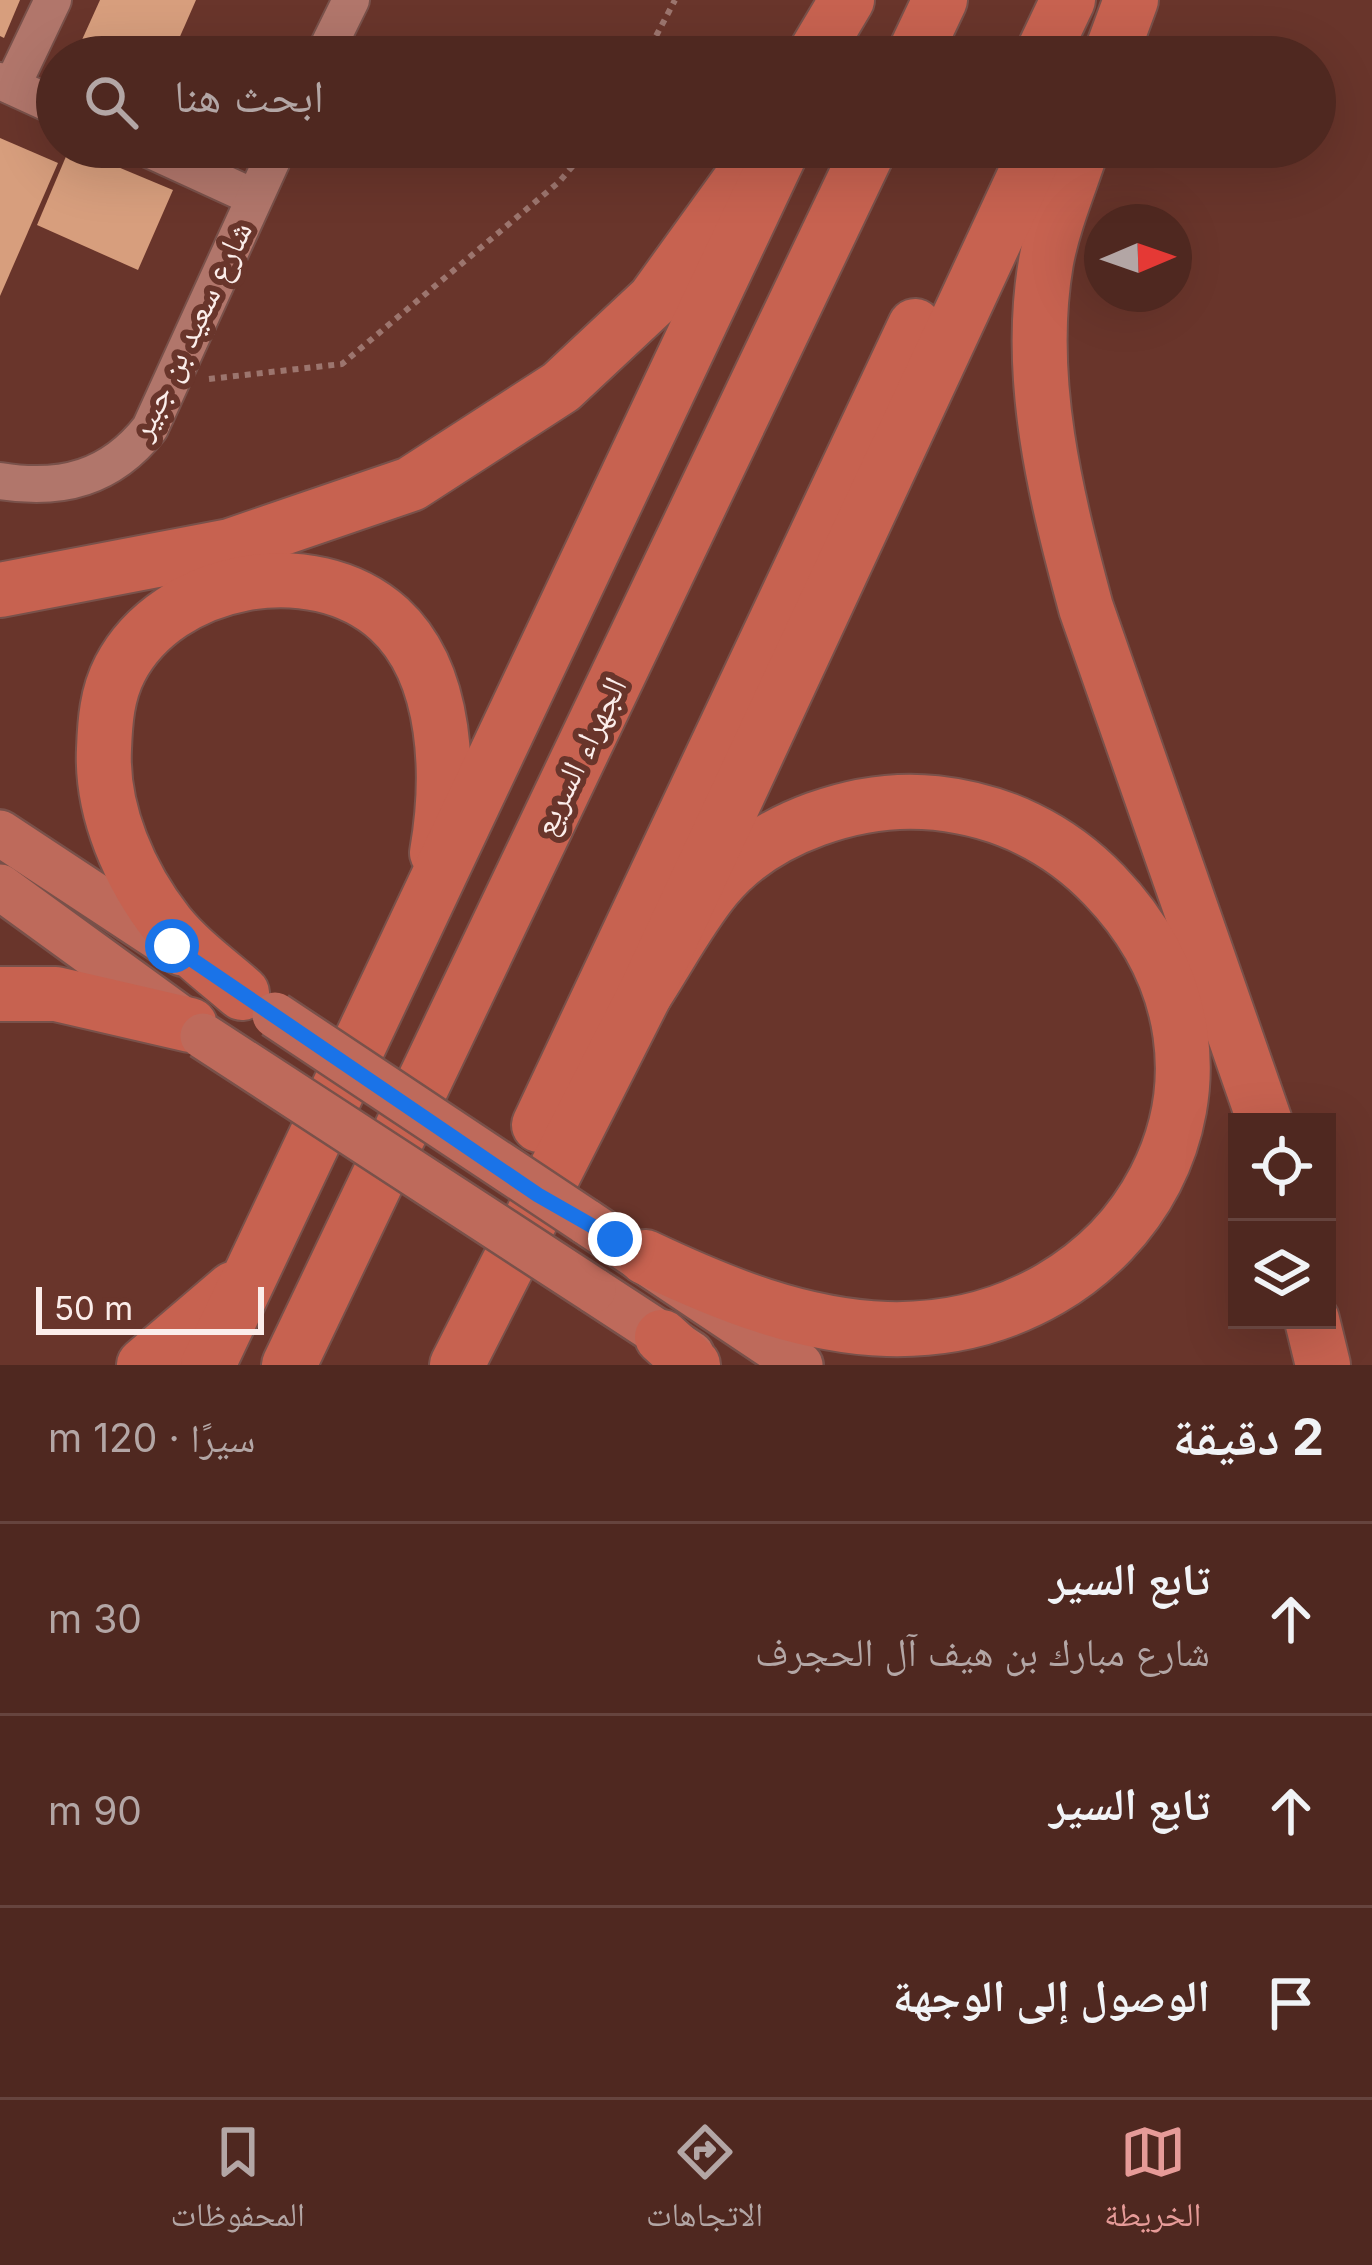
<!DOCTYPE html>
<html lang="ar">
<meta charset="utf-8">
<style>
body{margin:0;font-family:Inter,"Noto Naskh Arabic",sans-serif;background:#59342d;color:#f1f3f6;direction:rtl}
.controls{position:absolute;right:36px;bottom:36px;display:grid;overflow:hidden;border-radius:0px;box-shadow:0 12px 48px #0002}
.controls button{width:108px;height:108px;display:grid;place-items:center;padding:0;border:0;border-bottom:3px solid #66443e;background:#4f2820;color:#f1f3f6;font:60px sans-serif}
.compass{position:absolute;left:1084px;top:204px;width:108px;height:108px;border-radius:50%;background:#4f2820;box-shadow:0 12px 48px #0002;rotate:88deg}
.scale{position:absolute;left:36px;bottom:30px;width:228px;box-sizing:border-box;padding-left:12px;border:6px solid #fbedea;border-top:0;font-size:33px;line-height:42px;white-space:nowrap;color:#fbedea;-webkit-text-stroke:9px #69352b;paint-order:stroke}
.stop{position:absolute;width:36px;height:36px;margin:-27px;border:9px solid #1a73e8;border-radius:50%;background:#fff}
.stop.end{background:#1a73e8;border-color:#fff;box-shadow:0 3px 12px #0008}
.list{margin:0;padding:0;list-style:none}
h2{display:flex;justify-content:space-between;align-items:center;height:156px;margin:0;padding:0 48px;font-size:51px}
h2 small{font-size:39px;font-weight:400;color:#b3a6a5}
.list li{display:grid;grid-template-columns:78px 1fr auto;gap:36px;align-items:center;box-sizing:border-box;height:192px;padding:0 48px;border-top:3px solid #66443e}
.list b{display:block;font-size:45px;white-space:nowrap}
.list p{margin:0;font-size:39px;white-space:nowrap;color:#b3a6a5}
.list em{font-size:39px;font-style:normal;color:#b3a6a5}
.icon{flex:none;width:66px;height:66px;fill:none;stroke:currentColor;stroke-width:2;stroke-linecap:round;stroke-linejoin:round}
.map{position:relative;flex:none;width:1372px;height:1365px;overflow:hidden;direction:ltr}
.search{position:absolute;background:#4f2820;box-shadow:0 12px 48px #0002;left:36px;right:36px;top:36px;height:132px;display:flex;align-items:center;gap:30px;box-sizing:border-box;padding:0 42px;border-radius:66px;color:#b3a6a5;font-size:45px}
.sheet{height:732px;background:#4f2820}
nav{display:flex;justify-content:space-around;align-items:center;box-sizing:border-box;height:168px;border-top:3px solid #66443e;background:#4f2820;font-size:33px;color:#b3a6a5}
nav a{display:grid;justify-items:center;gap:6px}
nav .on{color:#e69b98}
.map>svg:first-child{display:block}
</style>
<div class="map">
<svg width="1372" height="1365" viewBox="0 0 1372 1365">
<rect width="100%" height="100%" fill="#69352b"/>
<g fill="#d79e7d">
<path d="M0,0H20L4,38L0,36Z"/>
<path d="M100,0H196L171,57H116L81,42Z"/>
<path d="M0,138L58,163L0,296Z"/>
<path d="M70,147L173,190L138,270L37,225Z"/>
</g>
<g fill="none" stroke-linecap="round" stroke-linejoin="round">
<defs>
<g id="minor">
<path d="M323,57L351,0"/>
<path d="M0,81L57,107"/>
<path d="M12,86L53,0"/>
<path d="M144,147L253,197"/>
<path d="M0,481C62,491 111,478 150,428L278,147"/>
</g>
<g id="major">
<path d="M0,833L182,953"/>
<path d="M0,887L187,1023"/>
<path d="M585,1221L800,1365"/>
<path d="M593,1290L691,1354"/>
</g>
<g id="highway">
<path d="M813,57L847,0"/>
<path d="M913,57L940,0"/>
<path d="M1041,57L1068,0"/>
<path d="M1110,57L1131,0"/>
<path d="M1082,147C1070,184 1053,223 1046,262C1026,378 1056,497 1086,608L1265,1122"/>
<path d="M0,590L230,546L411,484L561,387L654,300L744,175"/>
<path d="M242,993C218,972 189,951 168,925C130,877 101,811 104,749C105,721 107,694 120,669C168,577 313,550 389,619C449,674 450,779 437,853"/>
<path d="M0,994H56L190,1025"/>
<path d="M645,994C668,959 688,920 715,887C765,826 860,795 936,803C1001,810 1059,838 1104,885C1283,1071 1134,1336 887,1329C801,1326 721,1293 645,1257"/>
<path d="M539,1125L915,326"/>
<path d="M1312,1320L1323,1365"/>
<path d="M662,1337L693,1365"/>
<path d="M144,1365L233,1289"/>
<path d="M208,1365L783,147"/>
<path d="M289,1365L870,147"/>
<path d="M457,1365L645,994L1038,147"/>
</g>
</defs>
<use href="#minor" stroke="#79514a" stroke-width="40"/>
<use href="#major" stroke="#79514a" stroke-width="50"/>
<use href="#highway" stroke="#79514a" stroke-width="58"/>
<g stroke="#9c756e" stroke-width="6" stroke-dasharray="6 6" stroke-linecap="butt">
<path d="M645,57L675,0"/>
<path d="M209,379L342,364L559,182L589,147"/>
</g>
<use href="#minor" stroke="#b1766b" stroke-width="36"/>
<use href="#major" stroke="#be6a5b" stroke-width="45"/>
<use href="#highway" stroke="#c76250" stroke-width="54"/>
<defs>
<g id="major-bridge">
<path d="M275,1015L585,1221"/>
<path d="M203,1036L593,1290"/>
</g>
</defs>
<use href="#major-bridge" stroke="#79514a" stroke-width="50" stroke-linecap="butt"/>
<use href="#major-bridge" stroke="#be6a5b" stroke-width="45"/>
</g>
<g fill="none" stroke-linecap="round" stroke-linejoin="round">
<path stroke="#1a73e8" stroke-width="15" d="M172,946L538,1195L615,1239"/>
</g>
<g text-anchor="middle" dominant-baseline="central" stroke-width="12" stroke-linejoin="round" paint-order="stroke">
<g font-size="33" fill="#fbedea" stroke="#69352b">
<text transform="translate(190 330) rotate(-64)">شارع سعيد بن جبير</text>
<text transform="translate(579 756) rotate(-64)">الجهراء السريع</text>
</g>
</g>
</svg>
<div class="controls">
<button><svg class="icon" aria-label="locate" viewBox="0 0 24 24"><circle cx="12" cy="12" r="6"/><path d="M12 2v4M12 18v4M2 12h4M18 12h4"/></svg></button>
<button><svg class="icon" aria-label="layers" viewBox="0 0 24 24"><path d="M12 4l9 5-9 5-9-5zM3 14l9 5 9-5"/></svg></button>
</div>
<svg class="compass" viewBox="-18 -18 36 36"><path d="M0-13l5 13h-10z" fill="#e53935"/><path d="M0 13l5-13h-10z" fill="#b3a6a5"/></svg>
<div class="scale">50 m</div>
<div class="stop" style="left:172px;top:946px"></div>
<div class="stop end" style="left:615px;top:1239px"></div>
<div class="search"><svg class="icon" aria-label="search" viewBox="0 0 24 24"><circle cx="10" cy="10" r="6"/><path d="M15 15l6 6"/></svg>ابحث هنا</div>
</div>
<section class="sheet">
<h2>2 دقيقة<small>سيرًا · 120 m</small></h2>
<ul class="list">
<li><svg class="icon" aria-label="ahead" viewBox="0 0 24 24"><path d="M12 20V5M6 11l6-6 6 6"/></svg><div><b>تابع السير</b><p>شارع مبارك بن هيف آل الحجرف</p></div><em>30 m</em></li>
<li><svg class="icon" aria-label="ahead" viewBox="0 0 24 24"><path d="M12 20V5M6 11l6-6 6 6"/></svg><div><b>تابع السير</b></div><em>90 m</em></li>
<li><svg class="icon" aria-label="arrive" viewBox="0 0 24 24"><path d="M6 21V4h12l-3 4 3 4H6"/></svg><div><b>الوصول إلى الوجهة</b></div></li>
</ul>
</section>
<nav>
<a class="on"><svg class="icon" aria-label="map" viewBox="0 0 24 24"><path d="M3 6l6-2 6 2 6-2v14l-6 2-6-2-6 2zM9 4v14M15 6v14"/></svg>الخريطة</a>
<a><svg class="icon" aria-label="directions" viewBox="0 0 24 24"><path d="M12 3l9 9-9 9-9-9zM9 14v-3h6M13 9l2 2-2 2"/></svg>الاتجاهات</a>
<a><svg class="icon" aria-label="saved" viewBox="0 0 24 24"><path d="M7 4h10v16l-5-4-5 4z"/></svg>المحفوظات</a>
</nav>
